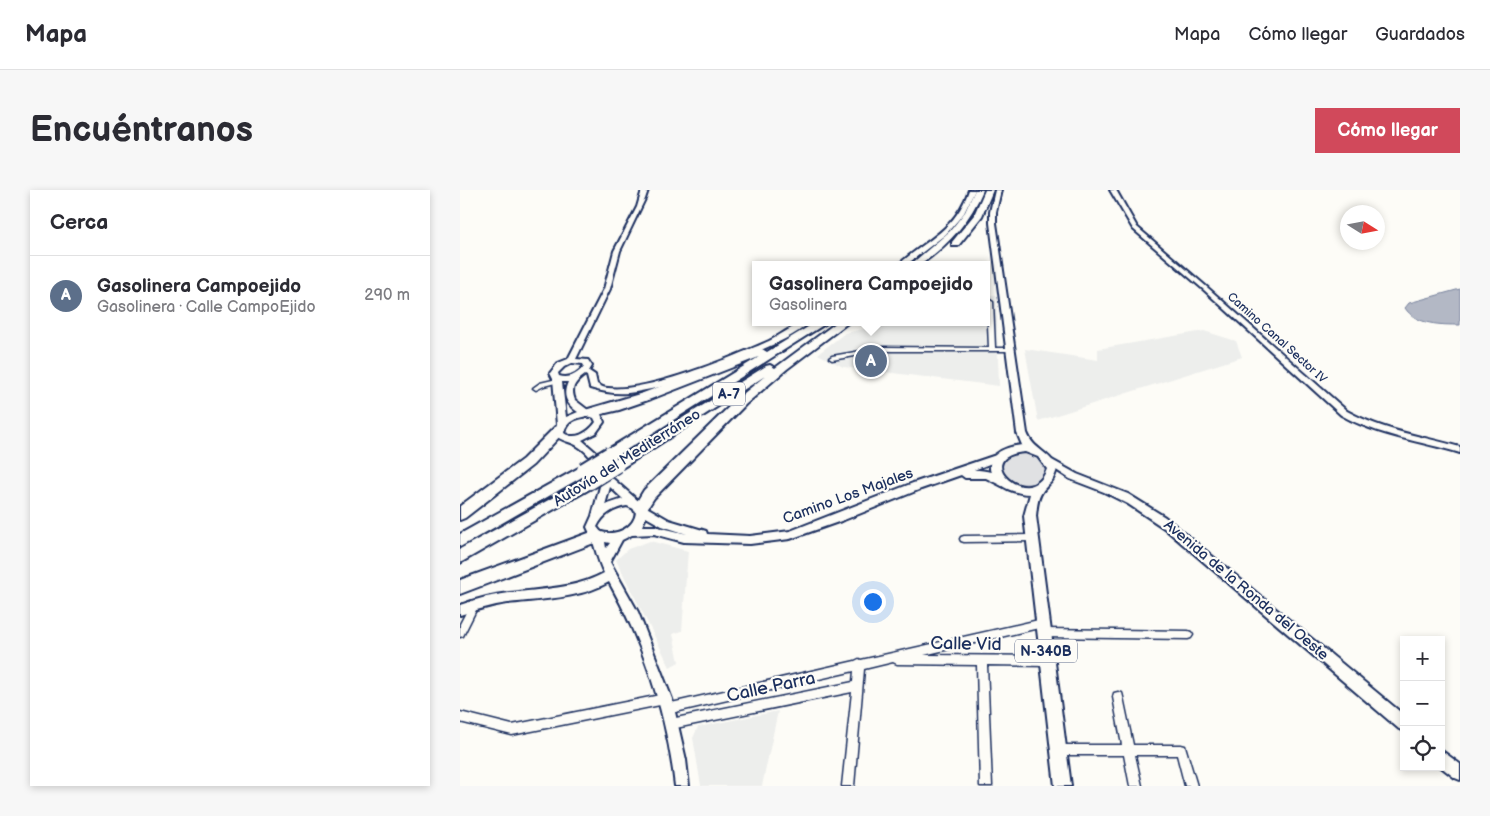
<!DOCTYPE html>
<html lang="es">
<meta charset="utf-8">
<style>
body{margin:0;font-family:"Balsamiq Sans",sans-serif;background:#f7f7f7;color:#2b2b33}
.controls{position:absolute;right:15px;bottom:15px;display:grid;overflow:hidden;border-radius:0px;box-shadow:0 2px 8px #0003}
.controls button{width:45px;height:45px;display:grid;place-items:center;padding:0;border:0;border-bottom:1px solid #e1e1e2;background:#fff;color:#2b2b33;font:25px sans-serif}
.compass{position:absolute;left:880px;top:15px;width:45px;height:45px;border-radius:50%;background:#fff;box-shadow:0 2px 8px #0003;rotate:101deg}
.you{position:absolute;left:412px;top:411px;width:18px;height:18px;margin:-12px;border:4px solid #fff;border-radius:50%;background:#1a73e8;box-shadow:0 0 0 8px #1a73e833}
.badge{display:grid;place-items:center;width:32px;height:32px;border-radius:50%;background:#d1495b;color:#fff;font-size:16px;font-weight:700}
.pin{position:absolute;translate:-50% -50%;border:2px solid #fff;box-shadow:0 1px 5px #0006}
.popup{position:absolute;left:292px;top:71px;width:238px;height:65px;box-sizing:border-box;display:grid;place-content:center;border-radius:0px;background:#fff;filter:drop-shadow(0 1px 4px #0005);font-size:16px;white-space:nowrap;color:#7c7c81}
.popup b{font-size:19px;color:#2b2b33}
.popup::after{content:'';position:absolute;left:50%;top:100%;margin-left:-10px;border:10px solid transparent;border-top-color:#fff}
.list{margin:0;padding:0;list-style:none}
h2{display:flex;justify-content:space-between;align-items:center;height:65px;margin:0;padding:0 20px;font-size:21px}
h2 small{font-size:16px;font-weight:400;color:#7c7c81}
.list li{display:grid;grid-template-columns:32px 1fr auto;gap:15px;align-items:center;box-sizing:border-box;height:80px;padding:0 20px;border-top:1px solid #e1e1e2}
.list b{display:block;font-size:19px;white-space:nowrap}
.list p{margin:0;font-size:16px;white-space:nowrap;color:#7c7c81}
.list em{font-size:16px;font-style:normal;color:#7c7c81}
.icon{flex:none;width:28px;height:28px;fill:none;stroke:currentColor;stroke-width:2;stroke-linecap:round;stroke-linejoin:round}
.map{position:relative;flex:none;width:1000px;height:596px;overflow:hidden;border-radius:0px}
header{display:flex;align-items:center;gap:30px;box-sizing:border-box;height:70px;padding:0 25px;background:#fff;border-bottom:1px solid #e1e1e2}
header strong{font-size:24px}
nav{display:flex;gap:28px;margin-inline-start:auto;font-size:18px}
.intro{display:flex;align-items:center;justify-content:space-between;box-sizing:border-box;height:120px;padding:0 30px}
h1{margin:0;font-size:35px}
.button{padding:12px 22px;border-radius:0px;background:#d1495b;color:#fff;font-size:18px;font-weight:700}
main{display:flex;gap:30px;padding:0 30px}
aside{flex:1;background:#fff;border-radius:0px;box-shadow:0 2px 8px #0003}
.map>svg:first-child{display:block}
</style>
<header>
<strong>Mapa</strong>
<nav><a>Mapa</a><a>Cómo llegar</a><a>Guardados</a></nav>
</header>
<div class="intro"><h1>Encuéntranos</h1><a class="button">Cómo llegar</a></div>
<main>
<aside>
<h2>Cerca<small></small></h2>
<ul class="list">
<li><span class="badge" style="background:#5c6f8a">A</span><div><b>Gasolinera Campoejido</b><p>Gasolinera · Calle CampoEjido</p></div><em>290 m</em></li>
</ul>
</aside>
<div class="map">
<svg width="1000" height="596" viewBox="0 0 1000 596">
<rect width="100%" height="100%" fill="#fdfcf7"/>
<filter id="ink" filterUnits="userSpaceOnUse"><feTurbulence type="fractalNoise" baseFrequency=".02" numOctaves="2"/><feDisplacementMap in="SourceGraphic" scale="10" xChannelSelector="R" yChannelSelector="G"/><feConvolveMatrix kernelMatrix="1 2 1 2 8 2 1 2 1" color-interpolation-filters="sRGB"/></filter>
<g filter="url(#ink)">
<g fill="#edeeec">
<path d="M526,105H536L539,196L383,177L358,164L385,143L438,132H526Z"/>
<path d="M744,141L776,151L782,167L578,231L565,159L638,170V159Z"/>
<path d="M190,351L228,361L222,441L213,444L219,472L210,477L156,370L168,359Z"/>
<path d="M318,521L302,596H241L233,548L238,537Z"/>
</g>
<path fill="#e0e1e3" stroke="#7e88a0" d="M557,263C570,262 585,266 586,282L580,291C552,304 523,274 557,263Z"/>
<path fill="#b3b8c5" stroke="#76819c" d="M1000,99V135C981,135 956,135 945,118L949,113Z"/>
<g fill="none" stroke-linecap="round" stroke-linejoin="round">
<defs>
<g id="street">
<path d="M530,110L533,112L535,158H549L552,160L551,161H424L372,170L369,168L372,166L424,157L529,158L527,112Z"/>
<path d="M97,189L99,190V192L84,196L76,200L73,198L80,193Z"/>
<path d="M573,345L576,346L577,348L576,350L573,351L504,352L501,351L500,349L501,347L504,346Z"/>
<path d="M15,410L18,411L19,414L3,446L0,447V434L12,411Z"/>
<path d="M583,429L586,430L588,433L586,436L583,437L464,465L588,466L591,468L593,471L591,474L588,476L527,475L532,596H520L517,475L437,474L433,472L404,479L394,596H382L392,502L211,539L207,538L206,534L207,530L211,529L393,492L394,481L207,524L203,523L202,519L203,515L207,514L395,471L399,469L401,470Z"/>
<path d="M584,439L728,441L731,442L733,445L731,448L728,449L584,447L581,446L579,443L581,440Z"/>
<path d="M658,502L662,503L663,507L673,555H721L725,556L737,596H725L717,565H675L682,596H670L664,565H598L594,564L593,560L594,556L598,555H662L653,507L654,503Z"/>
<path d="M205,504L209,505L210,509L209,513L205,514L52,545L0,532V522L52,535Z"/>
</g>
<g id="secondary">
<path d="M182,0H188L185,9L160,61L150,99L116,169L128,170L132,176L129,181L135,185L137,194C140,196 144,198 148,198C186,203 273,167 309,151C323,144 336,132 350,132C334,147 310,156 289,165C251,181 209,198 168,203C154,204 143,202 130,198L127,186L125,185C115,192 110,198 115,210L128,220L141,224L144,232L136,243L122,250L138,264L151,287L183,315L209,330L246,341L247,344L290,346L330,341L453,293L539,264L542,265L544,267L542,269L514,280C526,280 538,282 547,292L542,296L526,288H505L501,285L461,299L384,330L330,349L290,354L224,352L194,344L172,345L162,350L150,372L178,422L212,509L226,570L229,596H215C207,525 184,455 149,392C119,409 82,409 48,413C32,415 16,420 0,425V415C16,409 32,405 49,403C81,399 115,399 144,383C136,368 135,352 127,337L132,326L142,289C136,277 131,264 119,257C111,251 101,252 94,244L97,235L93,189L90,183L98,173L108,169L144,99L154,61L177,17ZM112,173L123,174L124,176C117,185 109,189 99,186L98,183L104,177ZM102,192H108C102,205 106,214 118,222L106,227ZM129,226L134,228L136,232C129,242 115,251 104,243C106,231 118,227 129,226ZM150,297L163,309L145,315ZM167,316L174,319L176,322C174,339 155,346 141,342L137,337C143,324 154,318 167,316ZM186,327L202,336L227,344L194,336H182ZM145,352L150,353L146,358Z"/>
<path d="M509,0H515L504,23L486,44L446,75H438C467,49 495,41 509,0Z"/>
<path d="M650,0H656L677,37L748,98L887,221C923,241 962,246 1000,257V263C960,251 918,246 881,225L744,100L673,39Z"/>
<path d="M590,269L617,284L668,304L705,327L944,525V541L939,539L704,338L668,314L644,302L610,289L587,274L585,272L587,270Z"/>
<path d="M981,560L1000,574V590L995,588L981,577Z"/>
</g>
<path id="primary" d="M535,0H541L536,22V33L567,243C574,261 590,261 597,279C592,295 590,291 582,302C577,309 577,318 576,326L611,596H595L564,326L570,304C525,302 512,260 562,255L557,243L530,33V22ZM565,262L578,267L587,279C571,324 507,267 565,262Z"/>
<g id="highway">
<path d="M515,0H523C510,32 488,55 460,75H450L490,41L505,22Z"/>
<path d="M525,0H533L522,26L498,56H492V52L514,25Z"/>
<path d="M356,132H368L155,267H145L143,264L145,261L299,167L191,209L159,220L129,227L123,223L125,220L183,203L298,160L302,159L307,162Z"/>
<path d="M377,132H389L327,179L286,214L194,308L185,322L180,324L175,322L173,318L184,300L278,208L305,186L162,278H152L150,275L152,272L306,176L310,175L315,178Z"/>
<path d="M99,236L103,237L105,240L103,243L73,275L5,328L0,330V316L63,269L95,237Z"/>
<path d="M124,275L129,277L131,280L129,283L0,357V344Z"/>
<path d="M130,287L135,288L137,292L135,296L0,373V359Z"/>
<path d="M137,340L142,342L144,346L142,350L0,404V390Z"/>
</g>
</defs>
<use href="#street" stroke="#1b2f5e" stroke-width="3"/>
<use href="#secondary" stroke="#1b2f5e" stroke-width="4"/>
<use href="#primary" stroke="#1b2f5e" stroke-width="4"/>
<use href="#highway" stroke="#1b2f5e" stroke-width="4"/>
<use href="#street" fill="#fdfcf7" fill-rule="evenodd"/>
<use href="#secondary" fill="#fdfcf7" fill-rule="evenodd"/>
<use href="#primary" fill="#fdfcf7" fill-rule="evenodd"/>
<use href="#highway" fill="#fdfcf7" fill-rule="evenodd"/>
<defs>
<g id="highway-bridge">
<path d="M124,280L150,264"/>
<path d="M130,292L157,275"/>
</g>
</defs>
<use href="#highway-bridge" stroke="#1b2f5e" stroke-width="18" stroke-linecap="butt"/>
<use href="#highway-bridge" stroke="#fdfcf7" stroke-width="14"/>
</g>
</g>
<g text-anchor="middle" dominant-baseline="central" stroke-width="4.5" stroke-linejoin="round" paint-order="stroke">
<g font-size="12" fill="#1b2f5e" stroke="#fdfcf7">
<text transform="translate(817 148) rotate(42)">Camino Canal Sector IV</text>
</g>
<g fill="#fdfcf7" stroke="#5f6c8c" stroke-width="1">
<rect x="253" y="192.5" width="32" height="23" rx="4"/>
<rect x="555" y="449.5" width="62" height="23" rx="4"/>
</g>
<g font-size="14" font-weight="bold" fill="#1b2f5e">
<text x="269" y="204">A-7</text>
<text x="586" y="461">N-340B</text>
</g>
<g font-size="15" fill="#1b2f5e" stroke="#fdfcf7">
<text transform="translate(167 268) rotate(-32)">Autovía del Mediterráneo</text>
<text transform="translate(388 306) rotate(-20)">Camino Los Majales</text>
<text transform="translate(786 400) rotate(40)">Avenida de la Ronda del Oeste</text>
</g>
<g font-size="18" fill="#1b2f5e" stroke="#fdfcf7">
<text transform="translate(506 454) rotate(1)">Calle Vid</text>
<text transform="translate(311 497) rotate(-12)">Calle Parra</text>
</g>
</g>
</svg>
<div class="controls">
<button>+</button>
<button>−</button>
<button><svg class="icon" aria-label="locate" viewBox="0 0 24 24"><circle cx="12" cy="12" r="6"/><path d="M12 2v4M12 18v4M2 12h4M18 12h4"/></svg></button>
</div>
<svg class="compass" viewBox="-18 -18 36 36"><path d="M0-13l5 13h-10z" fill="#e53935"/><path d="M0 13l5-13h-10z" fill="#7c7c81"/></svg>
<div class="you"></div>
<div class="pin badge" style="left:411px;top:171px;background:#5c6f8a">A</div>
<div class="popup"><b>Gasolinera Campoejido</b>Gasolinera</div>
</div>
</main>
